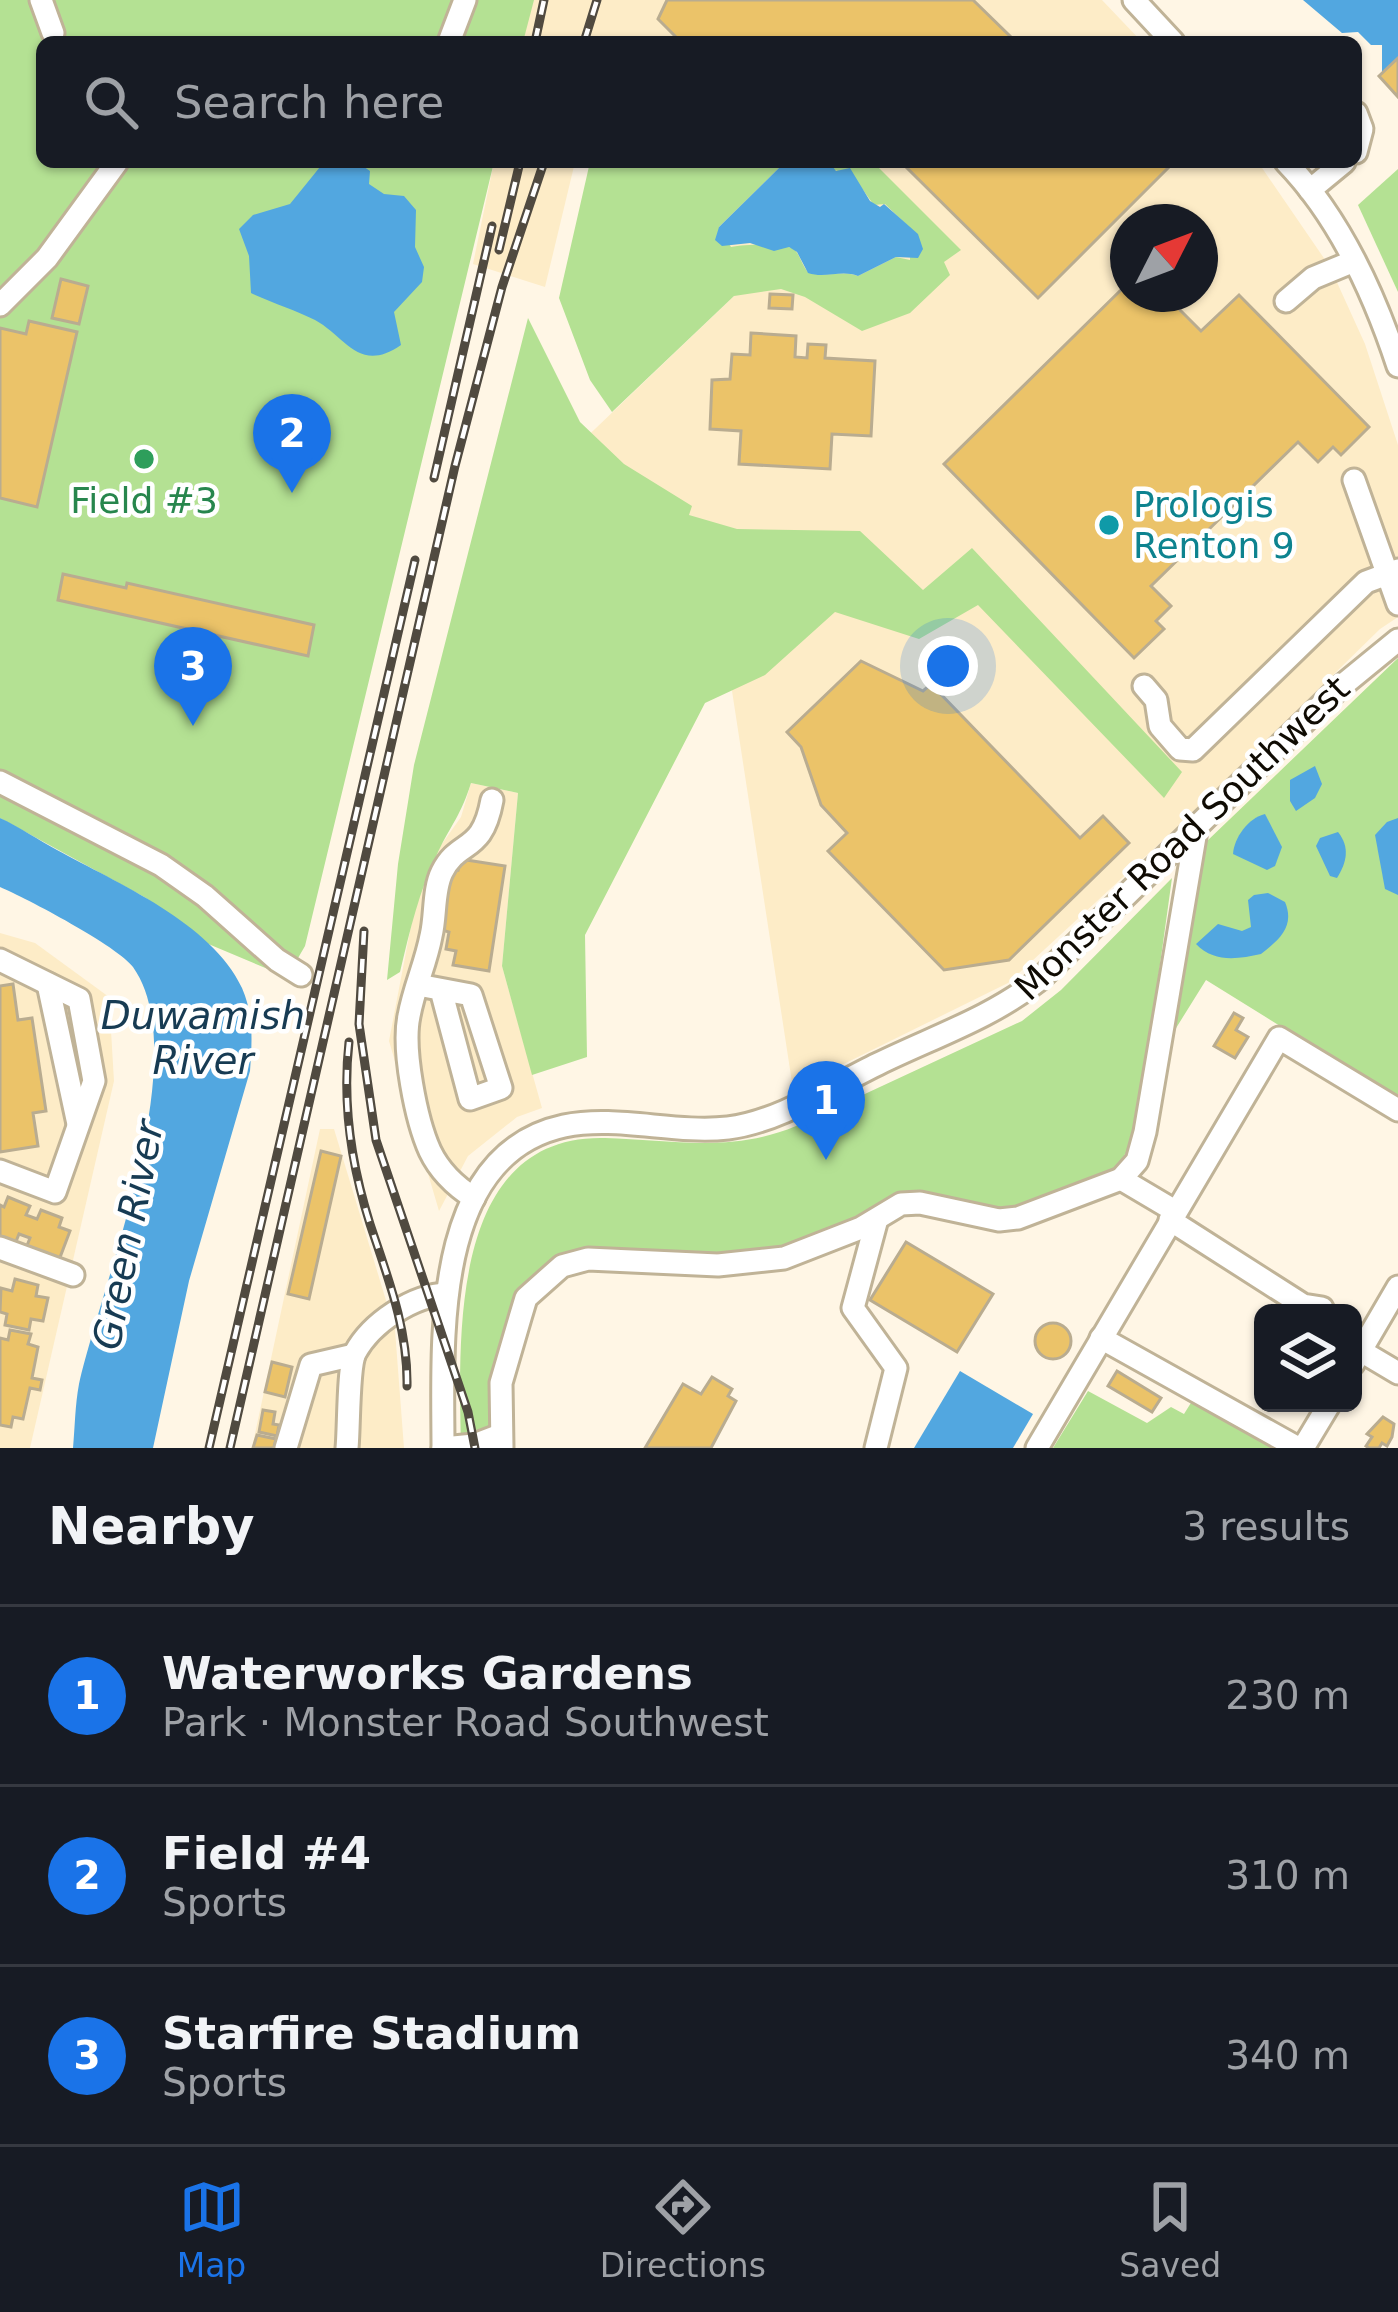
<!DOCTYPE html>
<meta charset="utf-8">
<style>
body{margin:0;font-family:"DejaVu Sans",sans-serif;background:#20242c;color:#f1f3f6}
.controls{position:absolute;right:36px;bottom:36px;display:grid;overflow:hidden;border-radius:18px;box-shadow:0 3px 9px #0004}
.controls button{width:108px;height:108px;display:grid;place-items:center;padding:0;border:0;border-bottom:3px solid #363941;background:#171b24;color:#f1f3f6;font:60px sans-serif}
.compass{position:absolute;left:1110px;top:204px;width:108px;height:108px;border-radius:50%;background:#171b24;box-shadow:0 3px 9px #0004;rotate:48deg}
.you{position:absolute;left:948px;top:666px;width:42px;height:42px;margin:-30px;border:9px solid #fff;border-radius:50%;background:#1a73e8;box-shadow:0 0 0 18px #1a73e833}
.badge{display:grid;place-items:center;width:78px;height:78px;border-radius:50%;background:#1a73e8;color:#fff;font-size:39px;font-weight:700}
.pin{position:absolute;translate:-50% -99px;filter:drop-shadow(0 3px 6px #0008)}
.pin::after{content:'';position:absolute;top:63px;width:42px;height:36px;background:inherit;clip-path:polygon(0 0,100% 0,50% 100%)}
.list{margin:0;padding:0;list-style:none}
h2{display:flex;justify-content:space-between;align-items:center;height:156px;margin:0;padding:0 48px;font-size:51px}
h2 small{font-size:39px;font-weight:400;color:#9ea1a6}
.list li{display:grid;grid-template-columns:78px 1fr auto;gap:36px;align-items:center;box-sizing:border-box;height:180px;padding:0 48px;border-top:3px solid #363941}
.list b{display:block;font-size:45px;white-space:nowrap}
.list p{margin:0;font-size:39px;white-space:nowrap;color:#9ea1a6}
.list em{font-size:39px;font-style:normal;color:#9ea1a6}
.icon{flex:none;width:66px;height:66px;fill:none;stroke:currentColor;stroke-width:2;stroke-linecap:round;stroke-linejoin:round}
.map{position:relative;flex:none;width:1398px;height:1448px;overflow:hidden}
.search{position:absolute;background:#171b24;box-shadow:0 3px 9px #0004;left:36px;right:36px;top:36px;height:132px;display:flex;align-items:center;gap:30px;box-sizing:border-box;padding:0 42px;border-radius:18px;color:#9ea1a6;font-size:45px}
.sheet{height:696px;background:#171b24}
nav{display:flex;justify-content:space-around;align-items:center;box-sizing:border-box;height:168px;border-top:3px solid #363941;background:#171b24;font-size:33px;color:#9ea1a6}
nav a{display:grid;justify-items:center;gap:6px}
nav .on{color:#1a73e8}
.map>svg:first-child{display:block}
</style>
<div class="map">
<svg width="1398" height="1448" viewBox="0 0 1398 1448">
<rect width="100%" height="100%" fill="#fff6e5"/>
<g fill="#fdecc7" fill-rule="evenodd">
<path d="M529,0H1102L1142,42H520Z"/>
<path d="M494,162H575L545,287L473,264Z"/>
<path d="M710,162H1258L1330,267L1365,344L1398,445V617L1380,629L1185,820L1008,983L793,1089L719,606L573,450L734,296ZM1128,222H1200V294H1128Z"/>
<path d="M471,783L518,793L502,966L542,1108L517,1117L468,1156L439,1211L389,1041L415,905L439,848L461,817Z"/>
<path d="M0,933L35,943L109,997L114,1081L30,1448H0Z"/>
<path d="M320,1129H334L395,1330L404,1448H252Z"/>
</g>
<g fill="#b4e193">
<path d="M0,0H534L523,42H42V162H494L305,946L287,977L206,943L146,898L0,818Z"/>
<path d="M590,162H785L719,227L731,247C746,244 779,243 792,248C799,251 802,266 808,272C826,278 841,270 858,276L896,257L910,260V228L885,204L874,205C862,189 853,171 832,170L829,162H873L961,250L944,262L950,275L910,313L862,331L805,297L781,289L734,296L612,412L590,380L559,298Z"/>
<path d="M1398,169V292L1358,205Z"/>
<path d="M528,318L580,422L624,464L692,506L689,515L737,529L860,531L923,590L972,548L1182,772L1164,798L978,605L919,639L835,612L765,675L705,703L585,935L587,1057L532,1075L502,966L518,793L471,783C461,815 451,825 438,852C419,891 410,930 400,972L387,980L398,864L414,765Z"/>
<path d="M1398,658V1099L1206,980L1163,1049L1206,842Z"/>
<path d="M1172,878L1136,1138L1113,1172L1009,1212L939,1199L805,1245L735,1255L598,1251L515,1302L500,1346L495,1448H461C459,1340 448,1134 605,1138C672,1140 732,1153 796,1126L1022,1021L1061,990Z"/>
<path d="M1088,1391L1147,1423L1171,1407L1184,1414L1194,1398L1277,1448H1053Z"/>
</g>
<g fill="#52a7e0">
<path d="M1303,0H1398V58L1382,74V45H1371L1358,32L1342,33Z"/>
<path d="M324,162H357L370,171L369,184L384,194L404,196L416,210L415,247L424,267L422,282L394,312L401,345C359,374 346,337 315,320C296,310 272,303 251,293L249,256L239,229L253,215L290,204Z"/>
<path d="M785,162H829L836,171L850,168L870,201L880,207L884,204L918,234L923,249L918,258L896,257L858,276C841,269 826,279 808,273L797,252L789,247L774,251L750,243L722,246L715,240L719,227Z"/>
<path d="M1315,766L1322,784L1315,798L1296,811L1290,801V780Z"/>
<path d="M1265,814L1282,847L1275,866L1267,870L1233,854C1234,838 1248,818 1265,814Z"/>
<path d="M0,818C20,827 38,840 57,850C117,883 212,923 242,988C254,1015 252,1043 250,1071L189,1281L153,1448H73C75,1427 75,1405 79,1384C101,1285 196,1056 133,967C119,947 26,898 0,887Z"/>
<path d="M1398,818V895L1385,889L1375,835L1387,822Z"/>
<path d="M1338,832C1350,847 1347,862 1337,878L1330,876L1316,846L1320,838Z"/>
<path d="M1268,893L1285,902C1295,926 1280,939 1261,954C1238,959 1214,963 1196,944L1218,924L1242,931L1251,927L1248,900L1254,895Z"/>
<path d="M960,1371L1033,1414L1013,1448H914Z"/>
</g>
<g fill="#ebc369" stroke="#b9ac90" stroke-width="3">
<path d="M667,0H973L1016,42H681L658,19Z"/>
<path d="M1398,58V97L1379,76Z"/>
<path d="M901,162H1174L1038,298Z"/>
<path d="M61,279L88,286L79,324L52,318Z"/>
<path d="M1128,283V294H1164L1201,331L1239,295L1369,427L1341,455L1333,447L1318,462L1298,442L1151,586L1171,606L1156,621L1164,629L1134,658L944,464Z"/>
<path d="M770,294L793,295L792,309L769,308Z"/>
<path d="M29,321L77,332L37,507L0,498V328L26,334Z"/>
<path d="M751,333L796,336L795,357L807,358L808,344L826,345L825,358L875,361L871,436L832,434L830,469L739,464L741,431L710,429L712,380L730,379L732,354L750,355Z"/>
<path d="M63,574L126,588L127,583L314,625L308,656L58,600Z"/>
<path d="M861,661L923,691L931,684L1080,838L1103,816L1129,843L1009,960L944,970L828,851L847,833L821,805L801,747L787,732Z"/>
<path d="M460,859L505,866L489,971L453,965L456,951L446,949L449,932L439,929L449,869L458,870Z"/>
<path d="M13,984L18,1020L32,1018L46,1111L33,1113L38,1146L0,1152V986Z"/>
<path d="M1234,1013L1243,1018L1236,1030L1248,1037L1235,1058L1214,1046Z"/>
<path d="M321,1151L341,1156L309,1299L288,1294Z"/>
<path d="M8,1197L30,1206L26,1215L37,1219L41,1210L62,1218L59,1227L70,1231L59,1260L26,1248L30,1238L19,1234L15,1244L0,1238V1205L4,1207Z"/>
<path d="M906,1242L993,1294L957,1352L870,1300Z"/>
<path d="M15,1279L38,1285L36,1296L48,1298L43,1321L31,1319L29,1330L5,1325L7,1314L0,1312L1,1288L12,1291Z"/>
<circle cx="1053" cy="1341" r="18"/>
<path d="M10,1330L31,1334L28,1344L38,1347L32,1378L42,1380L40,1390L30,1388L23,1419L13,1417L11,1427L0,1425V1338L8,1340Z"/>
<path d="M272,1362L292,1367L285,1397L265,1392Z"/>
<path d="M1117,1371L1161,1398L1152,1412L1108,1386Z"/>
<path d="M712,1377L732,1389L728,1396L736,1401L711,1448H645L683,1384L701,1394Z"/>
<path d="M263,1410L275,1412L273,1424L279,1425L277,1436L259,1432Z"/>
<path d="M1383,1417L1394,1424L1392,1437L1387,1446L1382,1443L1379,1448H1369L1366,1446L1372,1437L1367,1434Z"/>
<path d="M257,1435L276,1439L274,1448H253Z"/>
</g>
<g fill="none" stroke-linecap="round" stroke-linejoin="round">
<defs>
<g id="minor">
<path d="M41,0L53,33"/>
<path d="M1134,0L1173,42"/>
<path d="M449,42L465,0"/>
<path d="M1356,113L1362,129L1356,152"/>
<path d="M1286,162C1340,218 1374,293 1398,366"/>
<path d="M1310,190L1344,162"/>
<path d="M1286,301L1313,278L1354,261"/>
<path d="M0,305L47,258L117,162"/>
<path d="M1354,480L1398,604"/>
<path d="M1144,686L1156,700L1160,726L1180,749L1193,750L1366,582L1398,570"/>
<path d="M0,782L161,865L205,896L277,960L301,975"/>
<path d="M0,960L79,999L94,1081L55,1192L0,1171"/>
<path d="M48,984L78,1124"/>
<path d="M418,985L471,995L501,1088L470,1099L441,990"/>
<path d="M1121,1179L1175,1211"/>
<path d="M474,1198C455,1186 440,1172 430,1151C416,1120 402,1049 409,1016C414,988 426,963 431,936C436,916 433,890 442,872C459,838 482,855 492,800"/>
<path d="M1170,1220L1303,1305L1322,1308"/>
<path d="M0,1248L73,1275"/>
<path d="M1101,1338L1298,1448"/>
<path d="M1361,1351L1398,1373"/>
<path d="M1353,1364L1398,1287"/>
<path d="M286,1448L311,1365L354,1355"/>
<path d="M347,1448C349,1429 348,1367 355,1353C371,1323 413,1295 447,1294"/>
<path d="M443,1448C443,1344 430,1155 564,1126C617,1115 674,1134 728,1128C779,1122 832,1086 878,1064C933,1037 991,1018 1039,980L1338,689L1398,640"/>
<path d="M443,1448L474,1445L500,1435"/>
<path d="M502,1448L501,1383L520,1318L526,1298L562,1266L588,1259L718,1265L784,1258L861,1228L901,1204L920,1203L999,1220L1018,1218L1121,1179L1137,1161L1145,1132L1197,825"/>
<path d="M876,1448L896,1368L853,1308L877,1219"/>
<path d="M1037,1448L1279,1038L1398,1110"/>
<path d="M1303,1448L1330,1403"/>
</g>
</defs>
<use href="#minor" stroke="#c0b397" stroke-width="27"/>
<use href="#minor" stroke="#fff" stroke-width="21"/>
<defs>
<g id="rail">
<path d="M535,42L544,0"/>
<path d="M584,42L597,0"/>
<path d="M499,250L520,162"/>
<path d="M434,478L492,226"/>
<path d="M364,931L359,1024L376,1140L468,1412L475,1448"/>
<path d="M349,1042C342,1105 351,1164 370,1224C388,1278 408,1329 407,1386"/>
<path d="M209,1448L415,560"/>
<path d="M230,1448L455,466L502,287L544,162"/>
</g>
</defs>
<use href="#rail" stroke="#504a40" stroke-width="9"/>
<use href="#rail" stroke="#fff" stroke-width="4.5" stroke-dasharray="14" stroke-linecap="butt"/>
</g>
<circle fill="#2e9e5b" stroke="#fff" stroke-width="4.5" cx="144" cy="459" r="12"/>
<circle fill="#0f9aa8" stroke="#fff" stroke-width="4.5" cx="1109" cy="525" r="12"/>
<g text-anchor="middle" dominant-baseline="central" stroke-width="9" stroke-linejoin="round" paint-order="stroke">
<g font-size="36" fill="#27864d" stroke="#fff">
<text x="144" y="500">Field #3</text>
</g>
<g font-size="36" fill="#0d838f" stroke="#fff" text-anchor="start">
<text x="1133" y="504">Prologis<tspan x="1133" dy="41">Renton 9</tspan></text>
</g>
<g font-size="36" fill="#0f0b03" stroke="#fff">
<text transform="translate(1182 838) rotate(-44)">Monster Road Southwest</text>
</g>
<g font-size="39" font-style="italic" fill="#173b53" stroke="#fff">
<text x="203" y="1015">Duwamish<tspan x="203" dy="45">River</tspan></text>
<text transform="translate(128 1235) rotate(-79)">Green River</text>
</g>
</g>
</svg>
<div class="controls">
<button><svg class="icon" aria-label="layers" viewBox="0 0 24 24"><path d="M12 4l9 5-9 5-9-5zM3 14l9 5 9-5"/></svg></button>
</div>
<svg class="compass" viewBox="-18 -18 36 36"><path d="M0-13l5 13h-10z" fill="#e53935"/><path d="M0 13l5-13h-10z" fill="#9ea1a6"/></svg>
<div class="you"></div>
<div class="pin badge" style="left:826px;top:1160px">1</div>
<div class="pin badge" style="left:292px;top:493px">2</div>
<div class="pin badge" style="left:193px;top:726px">3</div>
<div class="search"><svg class="icon" aria-label="search" viewBox="0 0 24 24"><circle cx="10" cy="10" r="6"/><path d="M15 15l6 6"/></svg>Search here</div>
</div>
<section class="sheet">
<h2>Nearby<small>3 results</small></h2>
<ul class="list">
<li><span class="badge">1</span><div><b>Waterworks Gardens</b><p>Park · Monster Road Southwest</p></div><em>230 m</em></li>
<li><span class="badge">2</span><div><b>Field #4</b><p>Sports</p></div><em>310 m</em></li>
<li><span class="badge">3</span><div><b>Starfire Stadium</b><p>Sports</p></div><em>340 m</em></li>
</ul>
</section>
<nav>
<a class="on"><svg class="icon" aria-label="map" viewBox="0 0 24 24"><path d="M3 6l6-2 6 2 6-2v14l-6 2-6-2-6 2zM9 4v14M15 6v14"/></svg>Map</a>
<a><svg class="icon" aria-label="directions" viewBox="0 0 24 24"><path d="M12 3l9 9-9 9-9-9zM9 14v-3h6M13 9l2 2-2 2"/></svg>Directions</a>
<a><svg class="icon" aria-label="saved" viewBox="0 0 24 24"><path d="M7 4h10v16l-5-4-5 4z"/></svg>Saved</a>
</nav>
